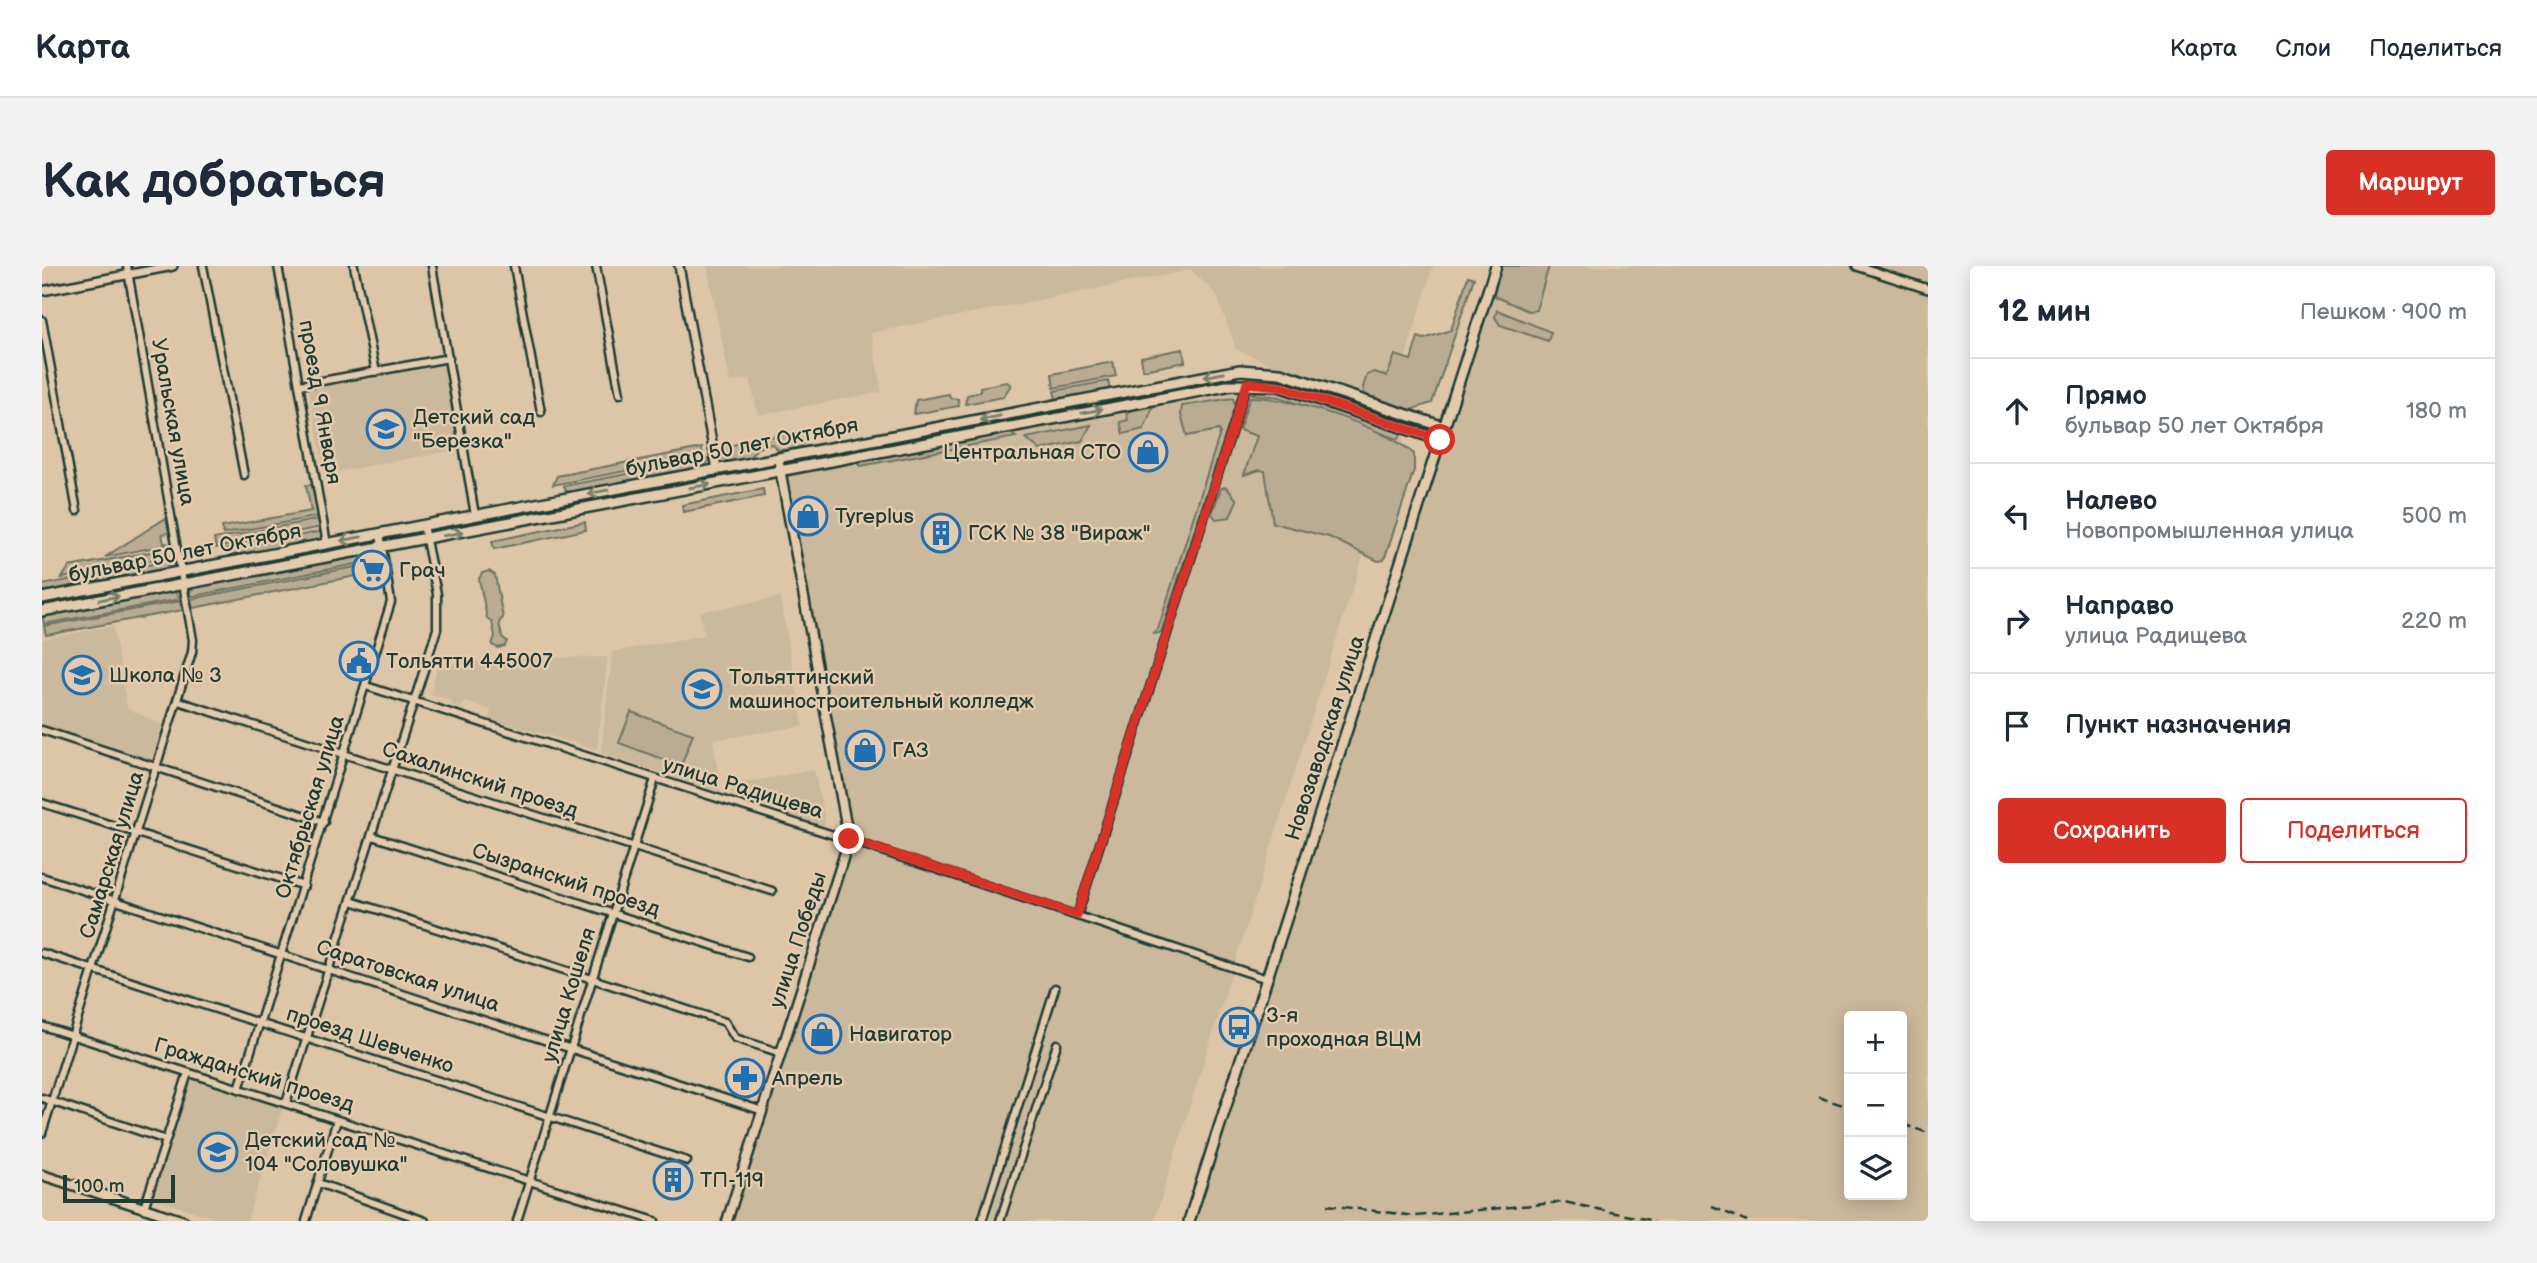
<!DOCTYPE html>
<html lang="ru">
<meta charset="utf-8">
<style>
body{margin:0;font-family:"Balsamiq Sans",sans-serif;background:#f2f2f3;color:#1f2937}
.controls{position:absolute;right:21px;bottom:21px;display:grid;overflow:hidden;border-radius:7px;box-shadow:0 4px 18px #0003}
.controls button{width:63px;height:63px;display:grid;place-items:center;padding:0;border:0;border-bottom:2px solid #e0e1e3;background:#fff;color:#1f2937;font:35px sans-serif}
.scale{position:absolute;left:21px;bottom:18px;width:112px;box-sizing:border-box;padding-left:7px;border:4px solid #1f3d34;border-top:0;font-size:19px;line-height:24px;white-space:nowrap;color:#1f3d34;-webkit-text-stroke:5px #e5cbad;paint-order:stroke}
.stop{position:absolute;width:21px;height:21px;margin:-16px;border:5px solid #d93025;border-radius:50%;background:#fff}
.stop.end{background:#d93025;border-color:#fff;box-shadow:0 2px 7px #0008}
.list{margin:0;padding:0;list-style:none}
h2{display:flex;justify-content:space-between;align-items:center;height:91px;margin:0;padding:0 28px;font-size:30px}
h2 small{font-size:23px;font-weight:400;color:#747a83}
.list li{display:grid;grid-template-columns:46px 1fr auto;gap:21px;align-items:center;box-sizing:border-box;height:105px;padding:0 28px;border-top:2px solid #e0e1e3}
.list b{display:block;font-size:26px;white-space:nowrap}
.list p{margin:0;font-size:23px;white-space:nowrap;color:#747a83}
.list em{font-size:23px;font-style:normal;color:#747a83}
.actions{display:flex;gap:14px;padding:21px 28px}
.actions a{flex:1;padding:16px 0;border:2px solid #d93025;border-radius:7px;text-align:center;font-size:24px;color:#d93025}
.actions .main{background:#d93025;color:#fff}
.icon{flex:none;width:38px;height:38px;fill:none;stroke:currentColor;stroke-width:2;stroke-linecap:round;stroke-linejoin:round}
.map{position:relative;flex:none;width:1886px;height:955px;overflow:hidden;border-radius:7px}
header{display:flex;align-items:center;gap:42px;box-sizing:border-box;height:98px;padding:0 35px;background:#fff;border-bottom:2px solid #e0e1e3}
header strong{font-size:33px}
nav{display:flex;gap:38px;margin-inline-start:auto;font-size:24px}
.intro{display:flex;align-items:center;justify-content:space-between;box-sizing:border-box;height:168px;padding:0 42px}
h1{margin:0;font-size:49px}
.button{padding:18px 32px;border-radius:7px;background:#d93025;color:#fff;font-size:24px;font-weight:700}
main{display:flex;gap:42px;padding:0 42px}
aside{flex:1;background:#fff;border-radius:7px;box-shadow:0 4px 18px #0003}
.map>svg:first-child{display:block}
</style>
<header>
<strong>Карта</strong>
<nav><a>Карта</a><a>Слои</a><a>Поделиться</a></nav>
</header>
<div class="intro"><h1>Как добраться</h1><a class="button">Маршрут</a></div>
<main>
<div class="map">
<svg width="1886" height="955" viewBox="0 0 1886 955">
<rect width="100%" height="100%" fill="#ddc5a8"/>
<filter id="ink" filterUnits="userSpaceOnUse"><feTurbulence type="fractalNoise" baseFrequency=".0143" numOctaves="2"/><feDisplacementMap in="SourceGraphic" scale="14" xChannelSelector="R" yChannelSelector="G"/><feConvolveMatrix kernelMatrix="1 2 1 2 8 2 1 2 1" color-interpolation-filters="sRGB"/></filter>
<g filter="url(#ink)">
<g fill="#cbb99d" fill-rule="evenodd">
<path d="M665,0H1391L1350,137L1222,96L1194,83L1174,28L1149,4L829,67L840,126L716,149L708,113L688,116Z"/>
<path d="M1454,0H1886V955H1147ZM1807,750H1860V929H1807Z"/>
<path d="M403,99L418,183L283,208L267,124Z"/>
<path d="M1204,125H1233L1314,149L1363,168L1305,339L1112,955H688L810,572L744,210Z"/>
<path d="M738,331L761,460L671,474L679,527L559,487L570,386L662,369L658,346Z"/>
<path d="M71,360L85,442L122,460L110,497L0,461L1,373Z"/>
<path d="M566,391L555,483L447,453L449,444L424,436L418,442L410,439V435L388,428L396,399L473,392Z"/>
<path d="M772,504L783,554L781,561L689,527L688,519Z"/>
<path d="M156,813L241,840L205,955H181L110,932L147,816Z"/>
</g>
<g fill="#baac93" stroke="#6c7464" stroke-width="2">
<path d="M1458,0H1507L1494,44L1486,45L1452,30Z"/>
<path d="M1426,10L1432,12L1390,137L1368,144L1323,129L1321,121L1325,109L1332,106L1345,110L1353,89L1369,94L1376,71L1382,73L1409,64Z"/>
<path d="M1455,44L1509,66L1506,75L1458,59L1453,51Z"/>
<path d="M1141,83L1143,96L1101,104L1099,91Z"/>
<path d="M1071,96L1074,110L1012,122L1010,108Z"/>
<path d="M1189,110L1192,112L1190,115L1024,145L1025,141Z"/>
<path d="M1066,115L1068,125L1014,133L1012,125Z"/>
<path d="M1247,115L1362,152V153L1358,156L1249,120Z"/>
<path d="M965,116L969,119L961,131L923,138L925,129L938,126V121Z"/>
<path d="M1219,123C1257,126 1327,149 1360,168L1356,173L1237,131L1210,128Z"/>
<path d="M907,128L908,132L916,133L917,140L872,148L874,134Z"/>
<path d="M1208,131C1245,130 1346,162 1372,188V204L1342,294L1336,295L1287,271L1231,257L1223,205L1218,204L1202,209L1215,170L1197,164Z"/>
<path d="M1191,132L1193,140L1119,366L1114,368L1111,367L1116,363L1178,167L1177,164L1145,170L1139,148L1140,140Z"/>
<path d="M1112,138L1102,163L1081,168L1078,156L1086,154L1084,146Z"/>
<path d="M1004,144L1005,149L858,178L855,175Z"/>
<path d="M1049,159L1040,175L998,184L984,172Z"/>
<path d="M966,165L974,171L818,200L816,193Z"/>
<path d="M743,168L764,173L756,184H736L730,178L715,182L706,193L688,197L676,188L675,182Z"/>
<path d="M660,182L661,190L511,219L515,210Z"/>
<path d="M669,192L661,202L538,226L524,225L522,220Z"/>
<path d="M718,200V205L426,260L425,255Z"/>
<path d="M264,219H272L278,250L181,268L180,261L269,245Z"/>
<path d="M1184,221L1195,234L1188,251L1174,253L1170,248L1179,222Z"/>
<path d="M721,223L722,230L641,246L640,239Z"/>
<path d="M124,252L127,267L120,268L122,277L129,278L63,291Z"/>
<path d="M278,253L280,261L174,282L172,273Z"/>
<path d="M543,256L544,264L452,283L450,275Z"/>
<path d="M281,265L277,276L189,292L182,284Z"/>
<path d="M330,273L333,274L331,278L151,312L146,310Z"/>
<path d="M125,283L127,291L20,312L27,301Z"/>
<path d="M323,288L331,289L334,294L147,331L149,323L155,320Z"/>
<path d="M131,294L122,304L0,328V319Z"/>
<path d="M323,299L324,308L151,342L149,333Z"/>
<path d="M447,305L453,309L461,352L457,356L460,371L465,375L463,380L456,382L450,379L453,370L450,356L445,352L437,313L440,307Z"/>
<path d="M133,311L137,312L134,316L0,341V336Z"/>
<path d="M132,325L139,333L2,358L0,349Z"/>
<path d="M139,335L141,344L4,369L2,360Z"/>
<path d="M589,446L651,468L639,500L577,477Z"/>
</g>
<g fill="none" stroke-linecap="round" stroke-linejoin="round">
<defs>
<g id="minor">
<path d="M161,0L202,209"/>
<path d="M236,0L285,278"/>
<path d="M312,0L334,106"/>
<path d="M390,0L433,249"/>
<path d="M472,0L499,146"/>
<path d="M554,0L578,128"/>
<path d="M0,54L35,245"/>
<path d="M258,119L407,92"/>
<path d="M324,420L807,574L1225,713"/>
<path d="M136,435L730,625"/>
<path d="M0,464L282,556"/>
<path d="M0,537L262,620"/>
<path d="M330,570L706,691"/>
<path d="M0,611L721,845"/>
<path d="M309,635L683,756L693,772L739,787"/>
<path d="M1035,650L1205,117"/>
<path d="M0,687L645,895"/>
<path d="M0,760L613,955"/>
<path d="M197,823L349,336L338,268"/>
<path d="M0,832L124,874"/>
<path d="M244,837L395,363V328L381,259"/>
<path d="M0,867L150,386L151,374L85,0"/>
<path d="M276,917L383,955"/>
<path d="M102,942L146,807"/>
<path d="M264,955L295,854"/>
<path d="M475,955L613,513"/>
<path d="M940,955L1013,722"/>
<path d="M958,955L1015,778"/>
</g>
<g id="tertiary">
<path d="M637,0L675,203"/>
<path d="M1815,0L1886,23"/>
<path d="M0,25L131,0"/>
</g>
<g id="secondary">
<path d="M0,909L142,955"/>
<path d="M685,955L807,574L736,192"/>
</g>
<g id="primary">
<path d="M0,332L1198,104L1238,107L1402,161"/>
<path d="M0,345L1190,119L1237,120L1398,174"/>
<path d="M1147,955L1454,0"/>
</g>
</defs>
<use href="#minor" stroke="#1f3d34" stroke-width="11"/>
<use href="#tertiary" stroke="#1f3d34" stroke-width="12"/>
<use href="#secondary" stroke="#1f3d34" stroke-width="13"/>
<use href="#primary" stroke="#1f3d34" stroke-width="14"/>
<use href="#minor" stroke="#e5cbad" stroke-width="6"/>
<use href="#tertiary" stroke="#e5cbad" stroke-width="7"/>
<use href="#secondary" stroke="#e5cbad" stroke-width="8"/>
<use href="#primary" stroke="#e5cbad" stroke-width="9"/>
<g stroke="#1f3d34" stroke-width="2.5" stroke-dasharray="10 5" stroke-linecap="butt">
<path d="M1776,831L1807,841"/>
<path d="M1860,858L1886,867"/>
<path d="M1285,939L1374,950L1522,936L1612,955"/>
<path d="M1670,941L1705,955"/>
</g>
</g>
<defs><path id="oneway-shaft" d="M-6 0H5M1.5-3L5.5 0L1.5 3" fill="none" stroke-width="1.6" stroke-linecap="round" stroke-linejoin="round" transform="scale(1.75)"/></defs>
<g stroke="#787d6a">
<use href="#oneway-shaft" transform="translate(1172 109) rotate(169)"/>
<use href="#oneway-shaft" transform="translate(1050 145) rotate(-11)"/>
<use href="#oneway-shaft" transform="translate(948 152) rotate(169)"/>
<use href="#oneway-shaft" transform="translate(658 220) rotate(-10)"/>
<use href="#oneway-shaft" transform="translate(556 226) rotate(169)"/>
<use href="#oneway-shaft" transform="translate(411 268) rotate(-10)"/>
<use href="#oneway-shaft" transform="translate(309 273) rotate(169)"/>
<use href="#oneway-shaft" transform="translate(67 332) rotate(-11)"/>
</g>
</g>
<g fill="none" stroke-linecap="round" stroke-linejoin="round" filter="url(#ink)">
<path stroke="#d93025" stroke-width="9" d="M807,573L1035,649L1205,117L1237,120L1398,174"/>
</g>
<defs>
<symbol id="school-ring" viewBox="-11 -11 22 22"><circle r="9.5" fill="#e5cbad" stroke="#1f6fb2" stroke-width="1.5"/><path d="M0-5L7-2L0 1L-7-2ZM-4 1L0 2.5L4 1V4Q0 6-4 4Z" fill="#1f6fb2"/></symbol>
<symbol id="shop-ring" viewBox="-11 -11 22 22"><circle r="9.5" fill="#e5cbad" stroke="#1f6fb2" stroke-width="1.5"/><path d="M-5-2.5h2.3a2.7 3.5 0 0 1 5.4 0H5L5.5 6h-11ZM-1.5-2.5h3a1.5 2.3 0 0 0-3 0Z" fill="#1f6fb2"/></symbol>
<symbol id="building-ring" viewBox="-11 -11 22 22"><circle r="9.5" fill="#e5cbad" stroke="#1f6fb2" stroke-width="1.5"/><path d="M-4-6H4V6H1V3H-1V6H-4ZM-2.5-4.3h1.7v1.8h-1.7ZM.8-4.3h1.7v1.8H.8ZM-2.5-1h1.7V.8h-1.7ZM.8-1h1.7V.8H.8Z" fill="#1f6fb2"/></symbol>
<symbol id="supermarket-ring" viewBox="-11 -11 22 22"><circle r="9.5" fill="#e5cbad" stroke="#1f6fb2" stroke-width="1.5"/><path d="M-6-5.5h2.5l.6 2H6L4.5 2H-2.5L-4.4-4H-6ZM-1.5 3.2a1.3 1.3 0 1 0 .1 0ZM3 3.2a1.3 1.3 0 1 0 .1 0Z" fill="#1f6fb2"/></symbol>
<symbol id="civic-ring" viewBox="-11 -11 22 22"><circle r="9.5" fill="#e5cbad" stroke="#1f6fb2" stroke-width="1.5"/><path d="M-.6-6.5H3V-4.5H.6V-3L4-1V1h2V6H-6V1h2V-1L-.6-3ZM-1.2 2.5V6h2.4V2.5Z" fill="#1f6fb2"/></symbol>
<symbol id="university-ring" viewBox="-11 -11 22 22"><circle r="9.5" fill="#e5cbad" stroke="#1f6fb2" stroke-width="1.5"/><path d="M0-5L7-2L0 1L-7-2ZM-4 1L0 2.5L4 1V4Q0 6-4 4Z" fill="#1f6fb2"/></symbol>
<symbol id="bus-ring" viewBox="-11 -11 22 22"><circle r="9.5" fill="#e5cbad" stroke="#1f6fb2" stroke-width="1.5"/><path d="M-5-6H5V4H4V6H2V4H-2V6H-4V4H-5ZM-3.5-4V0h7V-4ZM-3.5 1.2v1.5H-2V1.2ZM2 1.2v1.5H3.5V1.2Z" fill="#1f6fb2"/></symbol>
<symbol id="pharmacy-ring" viewBox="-11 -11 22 22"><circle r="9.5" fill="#e5cbad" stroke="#1f6fb2" stroke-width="1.5"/><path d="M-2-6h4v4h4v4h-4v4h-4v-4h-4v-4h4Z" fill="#1f6fb2"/></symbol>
</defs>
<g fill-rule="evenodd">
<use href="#school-ring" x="322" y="141" width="44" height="44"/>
<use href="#shop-ring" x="1084" y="164" width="44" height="44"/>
<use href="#shop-ring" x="744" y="228" width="44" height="44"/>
<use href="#building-ring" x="877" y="245" width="44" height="44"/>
<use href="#supermarket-ring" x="308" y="282" width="44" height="44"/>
<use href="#civic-ring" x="295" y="373" width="44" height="44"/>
<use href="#school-ring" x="18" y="387" width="44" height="44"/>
<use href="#university-ring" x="638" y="401" width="44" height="44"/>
<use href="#shop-ring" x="801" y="462" width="44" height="44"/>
<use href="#bus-ring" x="1175" y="739" width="44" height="44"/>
<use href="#shop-ring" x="758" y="746" width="44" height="44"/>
<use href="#pharmacy-ring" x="681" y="790" width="44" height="44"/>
<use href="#school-ring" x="154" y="864" width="44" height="44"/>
<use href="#building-ring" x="609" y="892" width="44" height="44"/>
</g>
<g text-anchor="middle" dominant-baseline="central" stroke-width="5" stroke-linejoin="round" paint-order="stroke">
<g font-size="21" fill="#1f3d34" stroke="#e5cbad">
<text transform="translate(278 136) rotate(80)">проезд 9 Января</text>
<text transform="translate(131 156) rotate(80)">Уральская улица</text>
<text transform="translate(700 181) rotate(-11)">бульвар 50 лет Октября</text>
<text transform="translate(143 287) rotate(-11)">бульвар 50 лет Октября</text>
<text transform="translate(1283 472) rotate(-72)">Новозаводская улица</text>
<text transform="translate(438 514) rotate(18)">Сахалинский проезд</text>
<text transform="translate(701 522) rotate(17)">улица Радищева</text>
<text transform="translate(268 541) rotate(-73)">Октябрьская улица</text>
<text transform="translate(70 589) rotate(-73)">Самарская улица</text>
<text transform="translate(524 614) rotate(18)">Сызранский проезд</text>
<text transform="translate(756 674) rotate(-72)">улица Победы</text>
<text transform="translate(366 710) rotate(18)">Саратовская улица</text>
<text transform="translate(527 729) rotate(-73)">улица Кошеля</text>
<text transform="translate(328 774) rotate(18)">проезд Шевченко</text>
<text transform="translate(212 809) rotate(17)">Гражданский проезд</text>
</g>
<g font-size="21" fill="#1f3d34" stroke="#e5cbad" text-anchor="start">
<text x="371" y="151">Детский сад<tspan x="371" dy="24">"Березка"</tspan></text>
<text x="1079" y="186" text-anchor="end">Центральная СТО</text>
<text x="793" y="250">Tyreplus</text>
<text x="926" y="267">ГСК № 38 "Вираж"</text>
<text x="357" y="304">Грач</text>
<text x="344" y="395">Тольятти 445007</text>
<text x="67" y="409">Школа № 3</text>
<text x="687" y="411">Тольяттинский<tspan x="687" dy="24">машиностроительный колледж</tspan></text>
<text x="850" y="484">ГАЗ</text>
<text x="1224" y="749">3-я<tspan x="1224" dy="24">проходная ВЦМ</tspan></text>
<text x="807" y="768">Навигатор</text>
<text x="730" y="812">Апрель</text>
<text x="203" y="874">Детский сад №<tspan x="203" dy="24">104 "Соловушка"</tspan></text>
<text x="658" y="914">ТП-119</text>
</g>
</g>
</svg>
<div class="controls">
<button>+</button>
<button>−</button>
<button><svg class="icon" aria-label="layers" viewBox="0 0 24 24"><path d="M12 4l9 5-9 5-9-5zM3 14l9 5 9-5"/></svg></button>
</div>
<div class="scale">100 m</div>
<div class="stop" style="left:1398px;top:174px"></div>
<div class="stop end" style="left:807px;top:573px"></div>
</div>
<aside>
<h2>12 мин<small>Пешком · 900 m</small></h2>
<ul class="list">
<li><svg class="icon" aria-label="ahead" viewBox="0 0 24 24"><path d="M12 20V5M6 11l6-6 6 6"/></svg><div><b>Прямо</b><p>бульвар 50 лет Октября</p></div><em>180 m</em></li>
<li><svg class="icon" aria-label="left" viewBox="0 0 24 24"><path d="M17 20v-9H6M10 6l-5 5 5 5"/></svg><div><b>Налево</b><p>Новопромышленная улица</p></div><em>500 m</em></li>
<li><svg class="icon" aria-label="right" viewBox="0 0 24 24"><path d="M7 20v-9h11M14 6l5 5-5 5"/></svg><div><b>Направо</b><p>улица Радищева</p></div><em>220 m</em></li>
<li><svg class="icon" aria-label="arrive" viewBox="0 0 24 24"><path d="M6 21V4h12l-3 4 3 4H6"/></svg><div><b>Пункт назначения</b></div></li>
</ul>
<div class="actions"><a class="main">Сохранить</a><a>Поделиться</a></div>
</aside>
</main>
